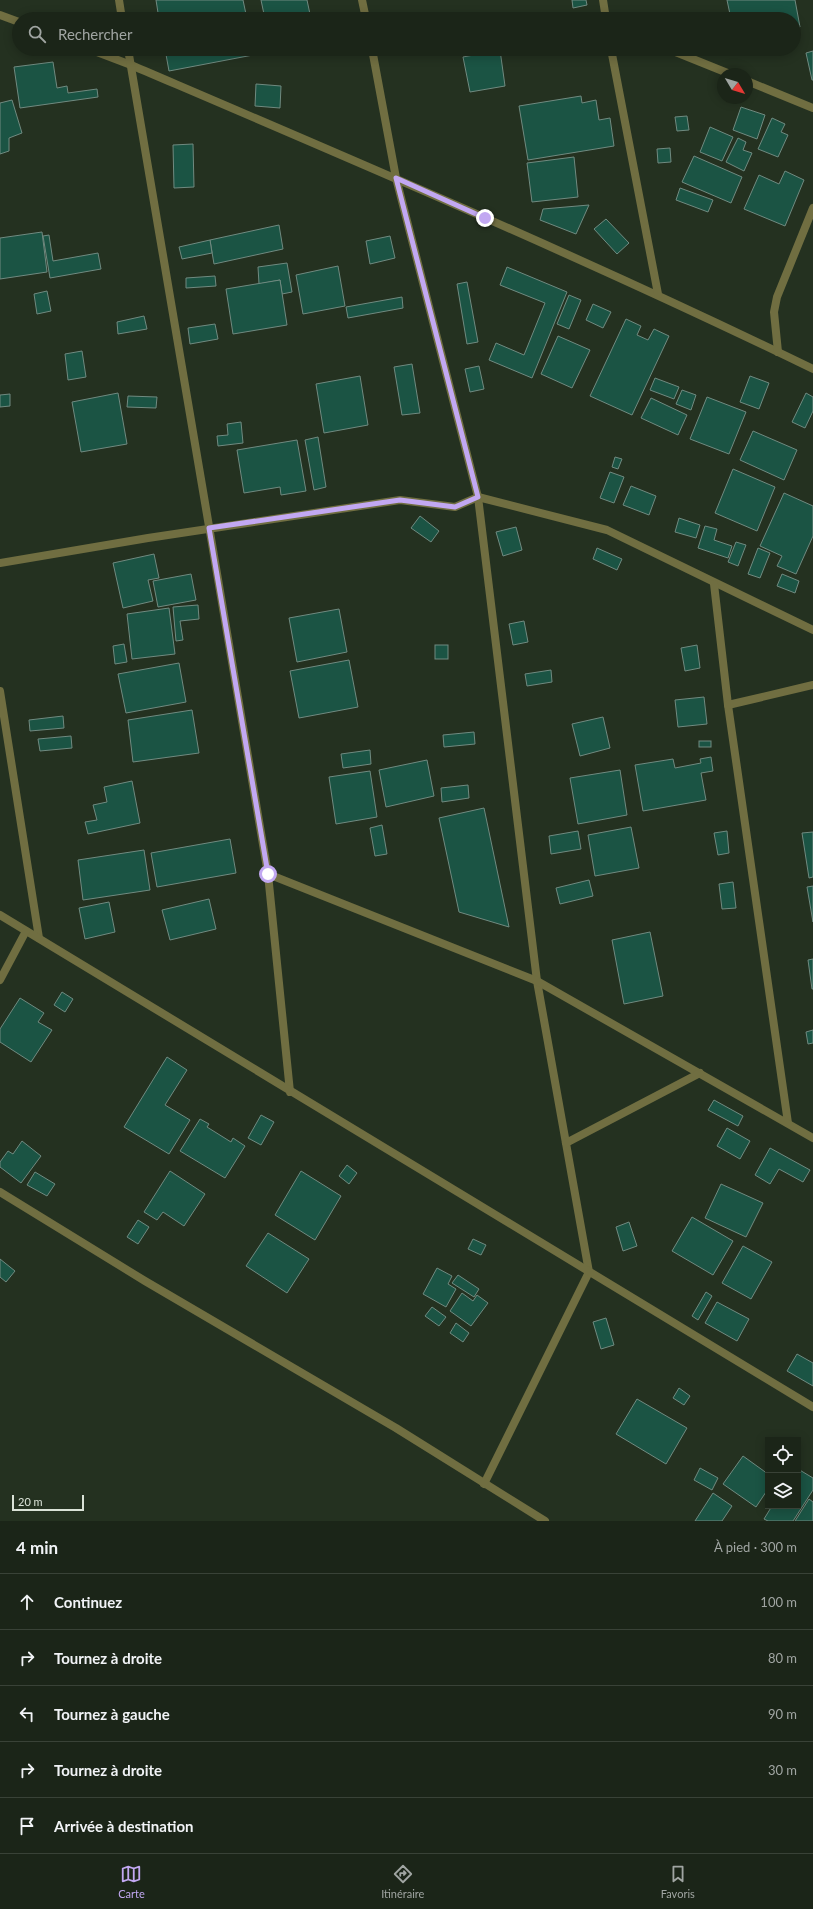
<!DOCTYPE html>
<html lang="fr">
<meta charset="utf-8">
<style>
body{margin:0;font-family:Lato,sans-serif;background:#283125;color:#f1f3f6}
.controls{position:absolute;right:12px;bottom:12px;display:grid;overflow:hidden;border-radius:0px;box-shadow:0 2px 10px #0003}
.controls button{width:36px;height:36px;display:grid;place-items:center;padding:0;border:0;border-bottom:1px solid #394237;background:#1b2518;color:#f1f3f6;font:20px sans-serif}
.compass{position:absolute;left:717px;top:68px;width:36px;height:36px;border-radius:50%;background:#1b2518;box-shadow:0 2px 10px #0003;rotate:128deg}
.scale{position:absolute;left:12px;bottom:10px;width:72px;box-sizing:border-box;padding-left:4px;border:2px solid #dae2d7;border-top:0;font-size:11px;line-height:14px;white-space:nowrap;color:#dae2d7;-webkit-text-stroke:3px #243120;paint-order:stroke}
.stop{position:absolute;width:12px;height:12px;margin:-9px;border:3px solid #c2a8f2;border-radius:50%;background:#fff}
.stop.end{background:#c2a8f2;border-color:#fff;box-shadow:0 1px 4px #0008}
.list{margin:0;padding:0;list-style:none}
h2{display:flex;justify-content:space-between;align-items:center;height:52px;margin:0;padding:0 16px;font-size:17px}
h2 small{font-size:13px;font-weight:400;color:#a0a5a2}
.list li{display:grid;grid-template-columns:26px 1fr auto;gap:12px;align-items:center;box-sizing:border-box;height:56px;padding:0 16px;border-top:1px solid #394237}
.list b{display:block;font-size:15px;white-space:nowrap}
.list em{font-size:13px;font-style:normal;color:#a0a5a2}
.icon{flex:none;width:22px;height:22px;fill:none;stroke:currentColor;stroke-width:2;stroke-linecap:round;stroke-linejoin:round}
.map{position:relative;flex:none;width:813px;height:1521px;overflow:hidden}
.search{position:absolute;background:#1b2518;box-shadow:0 2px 10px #0003;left:12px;right:12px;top:12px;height:44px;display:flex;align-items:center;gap:10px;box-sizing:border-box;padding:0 14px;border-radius:22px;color:#a0a5a2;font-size:15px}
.sheet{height:332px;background:#1b2518}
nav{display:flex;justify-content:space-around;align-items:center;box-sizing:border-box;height:56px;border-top:1px solid #394237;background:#1b2518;font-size:11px;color:#a0a5a2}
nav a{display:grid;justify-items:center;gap:2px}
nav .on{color:#c2a8f2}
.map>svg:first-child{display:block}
</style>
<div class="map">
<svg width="813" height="1521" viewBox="0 0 813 1521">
<rect width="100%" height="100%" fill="#243120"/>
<g fill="#1b5444" stroke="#708a80">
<path d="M156,0H243L247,19H159Z"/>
<path d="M261,0H307L311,19H265Z"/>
<path d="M572,0H586L587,5L573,8Z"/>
<path d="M727,0H795L800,27L794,29V19H731Z"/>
<path d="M165,49H252L253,55L169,71Z"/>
<path d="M500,50L505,86L470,92L463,57Z"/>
<path d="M813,51V80H812L806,53Z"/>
<path d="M53,62L57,88L67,86L68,93L97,89L98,97L20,108L14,67Z"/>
<path d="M256,84L281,86L280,108L255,106Z"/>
<path d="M581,96L582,103L596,100L599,120L610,118L614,146L528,160L519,106Z"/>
<path d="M12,100L22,133L9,138V151L0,154V103Z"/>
<path d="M741,107L765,115L757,139L733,130Z"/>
<path d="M687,116L689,130L677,131L675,117Z"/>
<path d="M772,118L785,124L781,132L788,135L778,157L758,149Z"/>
<path d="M710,127L733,137L722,161L700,152Z"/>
<path d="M738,138L746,142L743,150L752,153L744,171L726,162Z"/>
<path d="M193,144L194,187L174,188L173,145Z"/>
<path d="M670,148L671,162L658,163L657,149Z"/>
<path d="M694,156L742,177L731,203L682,182Z"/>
<path d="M574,157L578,197L532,202L527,163Z"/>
<path d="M785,171L804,180L785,226L744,209L759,175L779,184Z"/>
<path d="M680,188L713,200L708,212L676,200Z"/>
<path d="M589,205L576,234L540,220L543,209Z"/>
<path d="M606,219L629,243L617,254L594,229Z"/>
<path d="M279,225L283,249L214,264L210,240Z"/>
<path d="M42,232L47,272L0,279V238Z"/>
<path d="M49,235L53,261L98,253L101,269L50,278L43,236Z"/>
<path d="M390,236L395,258L370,264L366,241Z"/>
<path d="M210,240L212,253L182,259L179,247Z"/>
<path d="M287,263L292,292L282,294L280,280L259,284L258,267Z"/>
<path d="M338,266L345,306L303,314L296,275Z"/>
<path d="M507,267L567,292L532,378L489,360L496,343L524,355L545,303L500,285Z"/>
<path d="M215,276L216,286L186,288V278Z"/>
<path d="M280,280L287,325L233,334L226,289Z"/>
<path d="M467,282L478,342L467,344L457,284Z"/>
<path d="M47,291L51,311L37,314L34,294Z"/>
<path d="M569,295L581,300L569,329L557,324Z"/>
<path d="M402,297L403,308L348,318L346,307Z"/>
<path d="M593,304L611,312L603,328L586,320Z"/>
<path d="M144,316L147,329L118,334L117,322Z"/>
<path d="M626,319L641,326L637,335L648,340L654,329L669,336L632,415L590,396Z"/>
<path d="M215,324L218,339L190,344L188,328Z"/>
<path d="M558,336L590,350L572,388L541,374Z"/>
<path d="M82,351L86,377L68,380L65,354Z"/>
<path d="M412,364L420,413L402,415L394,367Z"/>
<path d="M479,366L484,389L470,392L465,369Z"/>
<path d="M360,376L368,425L324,433L316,384Z"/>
<path d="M750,376L769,383L759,409L740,402Z"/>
<path d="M655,378L679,387L674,399L650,390Z"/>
<path d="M682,390L696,395L691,410L676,404Z"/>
<path d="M118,393L127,444L81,452L72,402Z"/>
<path d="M806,393L813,397V411L805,428L792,422Z"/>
<path d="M10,394V406L0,407V395Z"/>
<path d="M128,396L157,397L156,408L127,407Z"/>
<path d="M707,397L746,412L729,454L690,439Z"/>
<path d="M651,398L687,415L678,435L641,418Z"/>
<path d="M241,422L243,443L218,446L217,436L228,435L227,424Z"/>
<path d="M753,431L797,450L784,480L740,460Z"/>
<path d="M318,437L326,487L314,490L305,440Z"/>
<path d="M297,440L306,491L281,495L280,487L244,493L237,450Z"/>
<path d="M615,457L622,459L618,469L612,467Z"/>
<path d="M733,469L775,487L757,531L715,513Z"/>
<path d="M610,472L624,477L614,503L600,498Z"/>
<path d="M631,486L656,496L649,515L623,505Z"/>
<path d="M784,493L813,506V536L796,574L777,566L782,556L760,546Z"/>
<path d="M420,516L439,531L431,542L411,528Z"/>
<path d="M679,518L700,525L696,538L675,532Z"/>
<path d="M705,526L717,529L714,540L732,546L728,558L698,548Z"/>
<path d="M516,527L522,550L503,556L496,532Z"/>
<path d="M736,542L746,545L738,566L728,562Z"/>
<path d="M597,548L622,559L617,570L593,559Z"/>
<path d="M758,548L770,553L760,578L748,574Z"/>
<path d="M154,554L159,578L148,580L153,601L123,608L113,563Z"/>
<path d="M191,574L196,600L158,607L153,581Z"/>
<path d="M782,574L799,581L795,593L777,586Z"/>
<path d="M198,605L199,619L180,621L183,640L176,641L173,607Z"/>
<path d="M169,608L175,654L132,659L127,614Z"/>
<path d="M339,609L347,652L297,662L289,618Z"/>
<path d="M524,621L528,642L513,645L509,624Z"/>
<path d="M124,644L127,662L115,664L113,646Z"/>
<rect x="435" y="645" width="13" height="14"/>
<path d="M697,645L700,668L685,671L681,648Z"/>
<path d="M349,660L358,707L299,718L290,671Z"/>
<path d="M179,663L186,702L126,713L118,674Z"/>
<path d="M551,670L552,682L527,686L525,674Z"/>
<path d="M704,697L707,724L678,727L675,700Z"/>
<path d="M192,710L199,753L133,762L128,720Z"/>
<path d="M63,716L64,728L30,731L29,720Z"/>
<path d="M603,717L610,748L580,756L572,724Z"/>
<path d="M474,732L475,744L444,747L443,735Z"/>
<path d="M71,736L72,748L40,751L38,739Z"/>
<rect x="699" y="741" width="12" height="6"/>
<path d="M370,750L371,764L343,768L341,754Z"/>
<path d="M711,757L713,771L701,773L706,800L643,811L635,765L673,759L675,768L701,763L700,759Z"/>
<path d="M427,760L434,796L386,807L379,770Z"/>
<path d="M620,770L627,815L578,824L570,778Z"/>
<path d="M370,771L377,817L336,824L329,777Z"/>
<path d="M132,781L140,823L88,834L85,822L97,820L93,805L107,802L104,787Z"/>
<path d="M468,785L469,798L442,802L441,788Z"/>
<path d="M484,808L509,927L459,912L439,818Z"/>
<path d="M382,825L387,854L375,856L370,828Z"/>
<path d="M631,827L639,868L595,876L588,835Z"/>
<path d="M578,831L581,849L551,854L549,836Z"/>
<path d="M727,831L729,853L718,855L714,833Z"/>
<path d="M813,832V877L809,878L802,833Z"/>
<path d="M230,839L236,873L157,887L151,853Z"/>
<path d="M144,850L150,890L83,900L78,860Z"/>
<path d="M589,880L593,896L560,904L556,888Z"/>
<path d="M733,882L736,908L722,909L719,884Z"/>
<path d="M813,886V922L807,887Z"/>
<path d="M209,899L216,929L170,940L162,910Z"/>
<path d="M109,902L115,932L85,939L79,908Z"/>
<path d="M650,932L663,996L624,1004L612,940Z"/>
<path d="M813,959V989H812L808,960Z"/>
<path d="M62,992L73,999L65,1012L54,1005Z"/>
<path d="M20,998L44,1013L38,1022L52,1030L31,1062L0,1042V1029Z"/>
<path d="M813,1030V1043L808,1044L806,1032Z"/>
<path d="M167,1057L187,1070L165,1105L190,1120L169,1154L124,1127Z"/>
<path d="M714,1100L743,1116L738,1126L708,1110Z"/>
<path d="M261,1115L274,1122L261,1145L248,1138Z"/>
<path d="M200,1119L209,1124L207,1127L231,1142L233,1138L245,1146L225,1178L180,1151Z"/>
<path d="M727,1128L750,1141L740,1159L717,1146Z"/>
<path d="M22,1141L41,1156L21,1183L0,1167V1162L8,1151L13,1154Z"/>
<path d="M770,1148L810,1170L803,1182L779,1169L770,1184L755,1175Z"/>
<path d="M347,1165L357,1173L349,1184L339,1176Z"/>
<path d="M170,1171L205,1194L184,1226L163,1212L157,1220L144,1212Z"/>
<path d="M301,1171L341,1196L315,1240L275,1215Z"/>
<path d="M35,1172L55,1184L47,1196L27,1185Z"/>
<path d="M721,1184L763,1203L746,1237L705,1218Z"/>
<path d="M692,1217L733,1241L713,1275L672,1251Z"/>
<path d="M138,1220L149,1227L138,1244L127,1237Z"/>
<path d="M629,1222L637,1246L623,1251L616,1227Z"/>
<path d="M268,1233L309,1259L287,1293L246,1266Z"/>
<path d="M473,1239L486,1245L481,1255L468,1249Z"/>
<path d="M743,1246L772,1262L751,1299L722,1283Z"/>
<path d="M0,1259L15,1271L6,1282L0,1277Z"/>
<path d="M437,1268L452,1276L448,1284L456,1289L446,1307L423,1294Z"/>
<path d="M458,1275L479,1289L474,1297L452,1283Z"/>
<path d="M706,1292L712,1296L698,1320L692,1316Z"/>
<path d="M462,1293L473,1301L477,1295L488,1303L471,1326L450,1311Z"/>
<path d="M717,1302L749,1319L737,1341L705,1323Z"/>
<path d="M432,1307L446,1317L439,1326L425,1316Z"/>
<path d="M606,1318L614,1345L601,1349L593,1322Z"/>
<path d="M456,1323L469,1333L463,1342L450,1333Z"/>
<path d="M797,1354L813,1363V1386L787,1371Z"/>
<path d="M679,1388L690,1396L684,1405L673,1398Z"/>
<path d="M637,1399L687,1428L666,1464L616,1434Z"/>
<path d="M743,1456L768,1474V1489L756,1507L723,1484Z"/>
<path d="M700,1468L718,1478L712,1490L694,1480Z"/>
<path d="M798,1469L813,1478V1490L793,1521H768L764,1519L772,1506H798Z"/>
<path d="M713,1493L732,1506L722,1521H695Z"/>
<path d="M809,1499L813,1502V1521H795Z"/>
</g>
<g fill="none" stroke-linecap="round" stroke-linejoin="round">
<g stroke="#706e41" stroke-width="8">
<path d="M119,0L122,19"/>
<path d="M362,0L366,19"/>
<path d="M603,0L606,19"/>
<path d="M0,15L19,22"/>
<path d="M89,49L131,65C360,163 589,260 813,369"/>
<path d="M128,49L268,874L290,1092"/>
<path d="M372,49L396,178L478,497L537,981L589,1272L484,1484"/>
<path d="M611,49L658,294"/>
<path d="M668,49L730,74"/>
<path d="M747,81L813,108"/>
<path d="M778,352L774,312L777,297L813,208"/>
<path d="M0,563L148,538L400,500L455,507L478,497L607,530L813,630"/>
<path d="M714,584L728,705L788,1123"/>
<path d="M0,691L39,938"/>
<path d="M728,705L813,685"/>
<path d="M268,874L537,981L813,1138"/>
<path d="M0,915L813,1407"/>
<path d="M0,980L26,931"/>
<path d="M566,1143L700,1073"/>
<path d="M0,1192L145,1281L396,1428L545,1521"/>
</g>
</g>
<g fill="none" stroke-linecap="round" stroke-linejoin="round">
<path stroke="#c2a8f2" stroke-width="5" d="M268,874L209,528L400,500L455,507L478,497L396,178L485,218"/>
</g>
</svg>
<div class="controls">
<button><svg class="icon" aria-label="locate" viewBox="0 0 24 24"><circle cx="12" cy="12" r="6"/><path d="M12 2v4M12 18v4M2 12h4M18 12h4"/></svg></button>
<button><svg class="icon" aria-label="layers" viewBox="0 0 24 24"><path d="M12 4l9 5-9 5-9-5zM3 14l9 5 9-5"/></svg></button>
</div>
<svg class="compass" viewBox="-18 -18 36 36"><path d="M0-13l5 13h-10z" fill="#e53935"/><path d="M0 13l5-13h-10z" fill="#a0a5a2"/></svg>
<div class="scale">20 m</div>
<div class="stop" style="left:268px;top:874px"></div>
<div class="stop end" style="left:485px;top:218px"></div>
<div class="search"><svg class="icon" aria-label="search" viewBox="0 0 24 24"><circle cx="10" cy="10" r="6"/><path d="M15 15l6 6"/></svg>Rechercher</div>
</div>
<section class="sheet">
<h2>4 min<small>À pied · 300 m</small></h2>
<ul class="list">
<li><svg class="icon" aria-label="ahead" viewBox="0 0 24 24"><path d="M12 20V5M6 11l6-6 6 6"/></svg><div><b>Continuez</b></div><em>100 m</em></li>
<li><svg class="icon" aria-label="right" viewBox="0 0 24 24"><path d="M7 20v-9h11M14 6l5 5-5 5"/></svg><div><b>Tournez à droite</b></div><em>80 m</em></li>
<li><svg class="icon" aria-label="left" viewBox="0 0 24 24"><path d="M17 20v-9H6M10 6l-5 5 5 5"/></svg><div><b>Tournez à gauche</b></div><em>90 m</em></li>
<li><svg class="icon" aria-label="right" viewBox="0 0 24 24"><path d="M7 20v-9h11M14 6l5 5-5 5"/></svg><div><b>Tournez à droite</b></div><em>30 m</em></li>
<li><svg class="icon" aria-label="arrive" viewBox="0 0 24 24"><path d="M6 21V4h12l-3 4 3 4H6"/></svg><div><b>Arrivée à destination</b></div></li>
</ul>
</section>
<nav>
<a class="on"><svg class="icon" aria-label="map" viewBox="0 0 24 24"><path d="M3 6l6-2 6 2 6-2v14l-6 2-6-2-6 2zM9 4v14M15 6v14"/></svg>Carte</a>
<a><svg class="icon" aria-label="directions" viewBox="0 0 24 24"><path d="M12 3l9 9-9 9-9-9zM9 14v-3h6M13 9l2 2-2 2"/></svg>Itinéraire</a>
<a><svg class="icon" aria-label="saved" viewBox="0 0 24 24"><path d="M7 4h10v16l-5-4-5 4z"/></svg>Favoris</a>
</nav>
